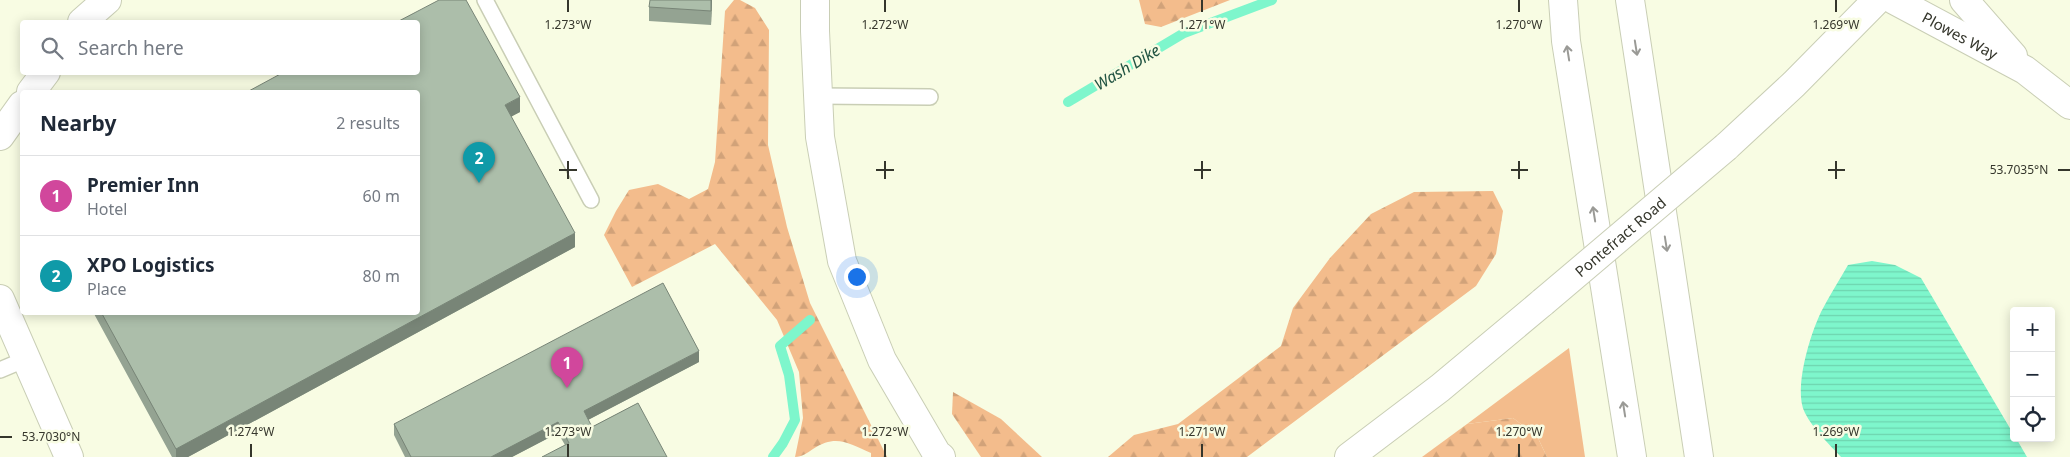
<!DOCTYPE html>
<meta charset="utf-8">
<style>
body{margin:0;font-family:"Noto Sans",sans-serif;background:#f6f6f7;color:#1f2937}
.controls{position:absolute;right:15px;bottom:15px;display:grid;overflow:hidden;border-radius:5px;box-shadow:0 2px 12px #0003}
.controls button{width:45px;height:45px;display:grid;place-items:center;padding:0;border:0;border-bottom:1px solid #e0e1e3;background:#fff;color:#1f2937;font:25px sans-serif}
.you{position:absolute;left:856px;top:276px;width:18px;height:18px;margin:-12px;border:4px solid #fff;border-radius:50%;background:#1a73e8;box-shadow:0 0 0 8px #1a73e833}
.badge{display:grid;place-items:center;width:32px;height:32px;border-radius:50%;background:#ea580c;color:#fff;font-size:16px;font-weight:700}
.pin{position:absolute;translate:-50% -41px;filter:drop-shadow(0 1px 2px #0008)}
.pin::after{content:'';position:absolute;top:26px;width:18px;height:15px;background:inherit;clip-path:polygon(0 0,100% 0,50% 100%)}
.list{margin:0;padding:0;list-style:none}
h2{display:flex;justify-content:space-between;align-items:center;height:65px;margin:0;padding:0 20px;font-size:21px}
h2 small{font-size:16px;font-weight:400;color:#747a83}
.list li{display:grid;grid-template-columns:32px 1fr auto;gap:15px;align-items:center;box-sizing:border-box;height:80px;padding:0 20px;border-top:1px solid #e0e1e3}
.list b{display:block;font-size:19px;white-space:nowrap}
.list p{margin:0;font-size:16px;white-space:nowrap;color:#747a83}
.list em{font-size:16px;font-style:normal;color:#747a83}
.icon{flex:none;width:28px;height:28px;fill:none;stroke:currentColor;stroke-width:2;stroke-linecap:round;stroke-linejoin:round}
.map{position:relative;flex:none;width:2070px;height:457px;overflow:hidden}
.search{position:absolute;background:#fff;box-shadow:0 2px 12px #0003;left:20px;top:20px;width:400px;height:55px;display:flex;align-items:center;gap:12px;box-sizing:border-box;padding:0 18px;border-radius:5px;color:#747a83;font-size:19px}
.panel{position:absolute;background:#fff;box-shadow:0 2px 12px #0003;left:20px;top:90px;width:400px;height:225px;border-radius:5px}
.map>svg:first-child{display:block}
</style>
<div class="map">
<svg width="2070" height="457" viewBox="0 0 2070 457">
<defs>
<pattern id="forest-firs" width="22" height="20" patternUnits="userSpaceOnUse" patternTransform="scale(1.25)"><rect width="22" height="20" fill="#f3bc8c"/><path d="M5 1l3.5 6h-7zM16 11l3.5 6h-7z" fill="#d1a279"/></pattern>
<pattern id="water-rules" width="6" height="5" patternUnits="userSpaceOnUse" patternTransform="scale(1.25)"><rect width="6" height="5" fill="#7ef6cc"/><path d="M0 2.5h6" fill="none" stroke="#6ed4af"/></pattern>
</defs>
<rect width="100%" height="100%" fill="#f8fce3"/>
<path fill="#f3bc8c" d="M1569,348L1585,457H1547L1537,436L1513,418L1467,424Z"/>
<g fill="url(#forest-firs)">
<path d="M734,0H740L755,8L769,30L768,145L787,227L810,303L887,457H871V453C848,443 836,434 813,449C807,453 802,457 795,457L803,418L799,372L777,320L715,244L632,287L604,235L616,211L629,190L658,184L689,199L708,189L715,162L725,11Z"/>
<path d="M1139,0H1230L1161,27L1145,24Z"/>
<path d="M1493,191L1503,211L1496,254L1476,286L1247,457H1108L1134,435L1178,424L1281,346L1293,308L1330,258L1371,214L1414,192Z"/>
<path d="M953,392L1001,419L1042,457H981L952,414Z"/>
<path d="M1513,418L1537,436L1547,457H1422L1467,424Z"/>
</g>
<path fill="url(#water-rules)" d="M1872,261L1895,265L1921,278L2014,435V438H2016L2027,457H1841C1829,444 1813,429 1805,413C1793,389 1810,335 1821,312C1829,296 1839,281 1848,265Z"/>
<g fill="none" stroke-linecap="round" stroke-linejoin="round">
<g stroke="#7ef6cc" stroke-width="10">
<path d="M1068,102L1184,33L1272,0"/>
<path d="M773,457L783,443L795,420L789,375L780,346L810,320"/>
</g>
<defs>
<g id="service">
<path d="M485,0L591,200"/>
<path d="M818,96L930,97"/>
<path d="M0,370L26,359"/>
</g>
<g id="minor">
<path id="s1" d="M1894,0L2025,70L2070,105"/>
<path d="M1964,0L2013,56"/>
<path d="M82,22L107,0"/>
<path d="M31,92L46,72"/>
<path d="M0,136L22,105"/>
<path d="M0,299L69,457"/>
</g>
<g id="trunk">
<path d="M815,0V31L820,137L842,261L882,360L937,454L941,457"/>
<path d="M1563,0L1566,41L1632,457"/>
<path d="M1630,0L1699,457"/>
<path d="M1726,147L1794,84L1877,0"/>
<path d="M1349,457L1440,388L1543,302"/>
</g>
</defs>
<use href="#service" stroke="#c9ceb5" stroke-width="18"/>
<use href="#minor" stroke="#c9ceb5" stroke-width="30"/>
<use href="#trunk" stroke="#c9ceb5" stroke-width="30"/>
<use href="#service" stroke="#fff" stroke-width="15"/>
<use href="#minor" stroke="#fff" stroke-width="28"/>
<use href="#trunk" stroke="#fff" stroke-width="28"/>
<defs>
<g id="trunk-bridge">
<path id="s2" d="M1543,302L1726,147"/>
</g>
</defs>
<use href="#trunk-bridge" stroke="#c9ceb5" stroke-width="30" stroke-linecap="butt"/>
<use href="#trunk-bridge" stroke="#fff" stroke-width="28"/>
</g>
<g fill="#94a392">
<path d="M712,0L711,25L649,21V7Z"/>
<path d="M418,92L520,112L511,116L575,247L188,457H172L93,312H418Z"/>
<path d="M699,362L588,420L592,427L638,403L565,445L558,433L512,457H405L394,435V424Z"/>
</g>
<g fill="#788577">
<path d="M711,0H712L711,25Z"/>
<path d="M520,97V112L505,120V105Z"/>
<path d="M575,233V247L188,457H176V449Z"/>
<path d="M699,351V362L584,422V411Z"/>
<path d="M558,422V433L512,457H491Z"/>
</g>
<g fill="#acbeaa" stroke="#788577">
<path d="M439,0H466L520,97L505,105L575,233L176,449L101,312H418V92H247L284,72H418V22H397Z"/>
<path d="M650,0H711V11L649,7Z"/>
<path d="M663,283L699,351L584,411L592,427L638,403L667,457H542L569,443L558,422L491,457H411L394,424Z"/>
</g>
<defs><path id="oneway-shaft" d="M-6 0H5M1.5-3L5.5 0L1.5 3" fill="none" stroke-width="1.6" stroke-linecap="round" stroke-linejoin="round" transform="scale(1.25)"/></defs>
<g stroke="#9a9a96">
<use href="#oneway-shaft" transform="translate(1636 48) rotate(81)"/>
<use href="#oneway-shaft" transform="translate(1568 53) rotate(-99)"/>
<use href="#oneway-shaft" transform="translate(1594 214) rotate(-99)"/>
<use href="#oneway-shaft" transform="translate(1666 244) rotate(81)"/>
<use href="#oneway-shaft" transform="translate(1624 409) rotate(-99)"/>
</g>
<path fill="none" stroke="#35362c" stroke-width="2" d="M568,0V12M885,0V12M1202,0V12M1519,0V12M1836,0V12M568,161V179M885,161V179M1202,161V179M1519,161V179M1836,161V179M559,170H577M876,170H894M1194,170H1211M1511,170H1528M1828,170H1845M2058,170H2070M0,437H12M251,444V457M568,444V457M885,444V457M1202,444V457M1519,444V457M1836,444V457"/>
<g text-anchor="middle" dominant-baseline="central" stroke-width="5" stroke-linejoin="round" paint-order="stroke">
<g font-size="15" fill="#35362c" stroke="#f8fce3">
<text stroke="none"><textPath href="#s1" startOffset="75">Plowes Way</textPath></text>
<text stroke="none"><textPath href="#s2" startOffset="101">Pontefract Road</textPath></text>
</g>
<g font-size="16" font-style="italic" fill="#205342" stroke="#f8fce3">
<text transform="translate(1127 67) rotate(-31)">Wash Dike</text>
</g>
</g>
<g font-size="12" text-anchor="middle" fill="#35362c" stroke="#f8fce3" stroke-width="5" stroke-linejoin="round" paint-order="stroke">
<text x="568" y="29">1.273°W</text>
<text x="885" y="29">1.272°W</text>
<text x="1202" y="29">1.271°W</text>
<text x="1519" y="29">1.270°W</text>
<text x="1836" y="29">1.269°W</text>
<text x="2019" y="174">53.7035°N</text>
<text x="251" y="436">1.274°W</text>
<text x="568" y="436">1.273°W</text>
<text x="885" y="436">1.272°W</text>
<text x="1202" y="436">1.271°W</text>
<text x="1519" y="436">1.270°W</text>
<text x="1836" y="436">1.269°W</text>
<text x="51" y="441">53.7030°N</text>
</g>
</svg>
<div class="controls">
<button>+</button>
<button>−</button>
<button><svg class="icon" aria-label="locate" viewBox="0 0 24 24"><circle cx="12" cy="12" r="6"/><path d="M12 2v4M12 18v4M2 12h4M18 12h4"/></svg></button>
</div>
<div class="you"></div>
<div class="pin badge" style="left:567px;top:388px;background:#d1479c">1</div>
<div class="pin badge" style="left:479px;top:183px;background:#0f9aa8">2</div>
<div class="search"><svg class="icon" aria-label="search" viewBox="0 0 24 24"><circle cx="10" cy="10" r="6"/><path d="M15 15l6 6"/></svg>Search here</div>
<section class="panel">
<h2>Nearby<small>2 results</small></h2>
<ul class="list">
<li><span class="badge" style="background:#d1479c">1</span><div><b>Premier Inn</b><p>Hotel</p></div><em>60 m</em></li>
<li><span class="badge" style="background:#0f9aa8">2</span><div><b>XPO Logistics</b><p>Place</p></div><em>80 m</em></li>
</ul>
</section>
</div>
